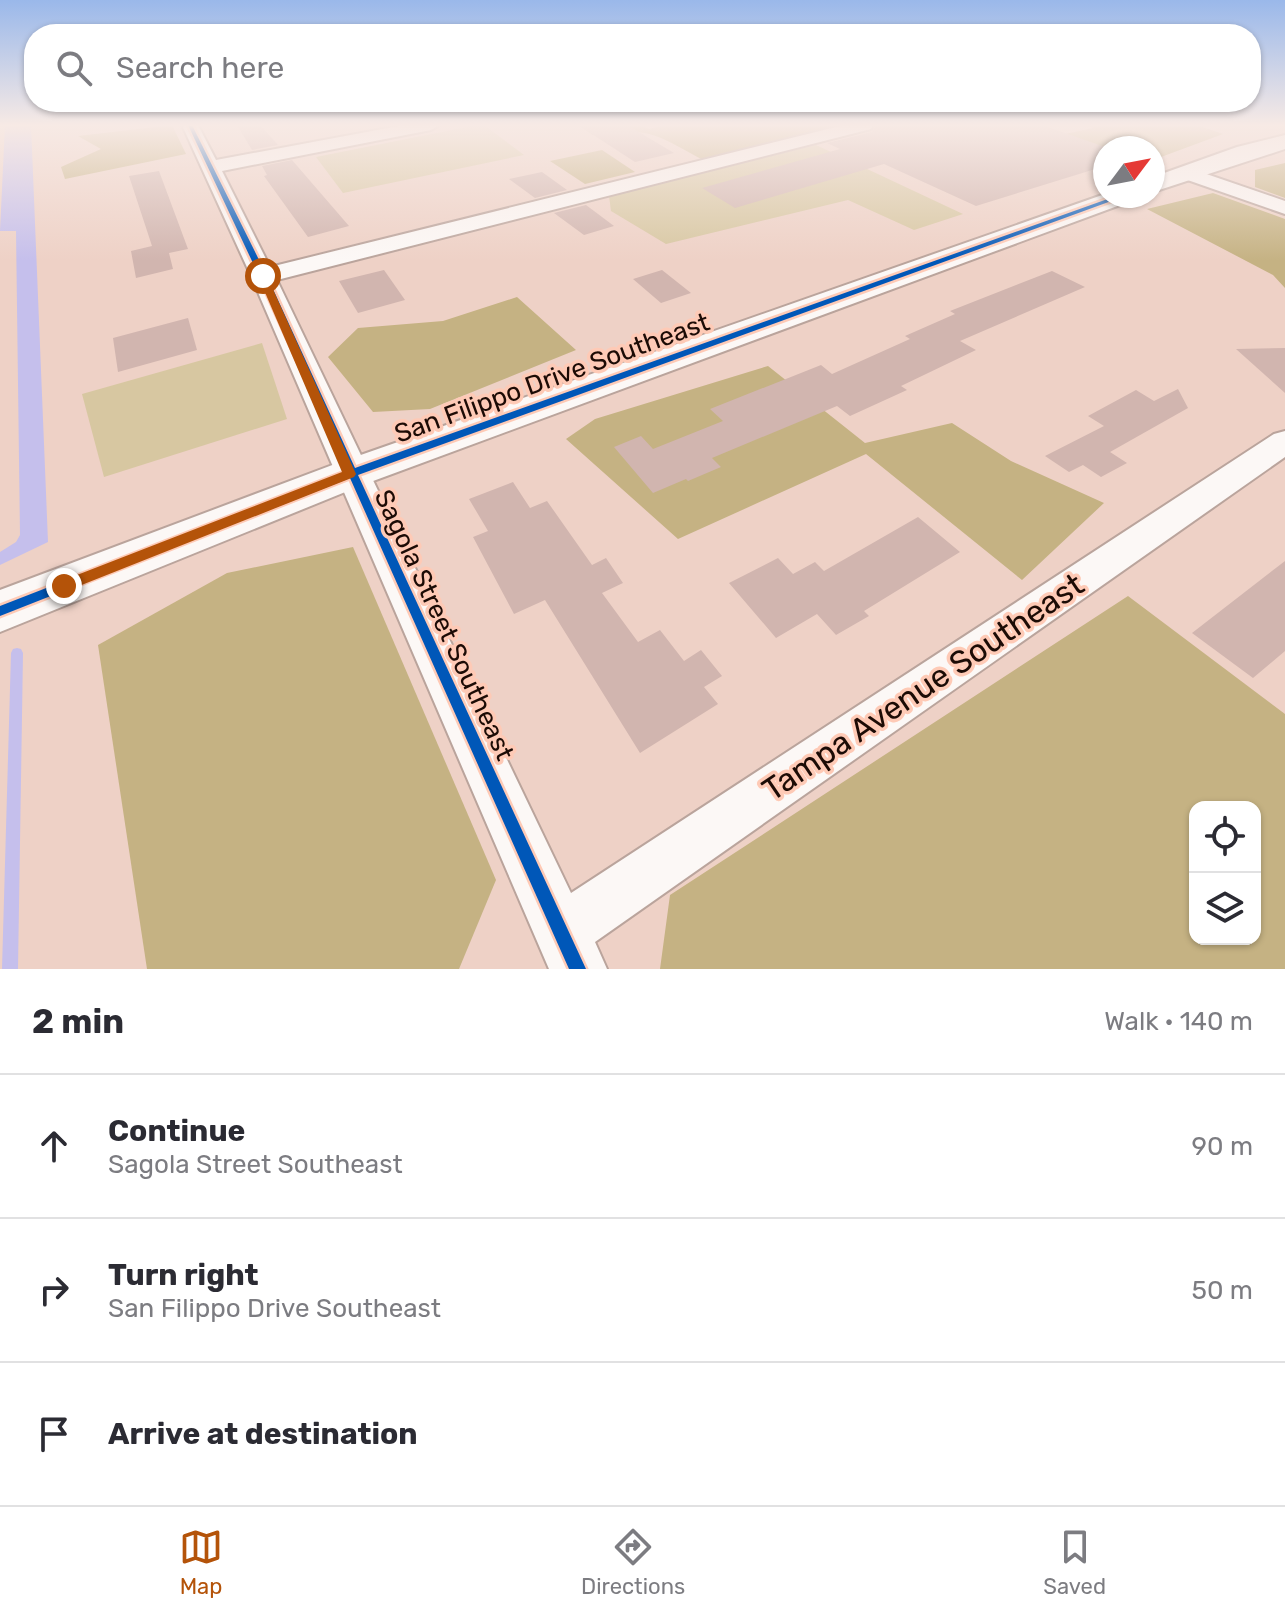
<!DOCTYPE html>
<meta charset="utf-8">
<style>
body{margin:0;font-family:Rubik,sans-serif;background:#f7f7f7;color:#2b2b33}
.controls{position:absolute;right:24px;bottom:24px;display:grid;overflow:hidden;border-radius:16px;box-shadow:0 2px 6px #0004}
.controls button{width:72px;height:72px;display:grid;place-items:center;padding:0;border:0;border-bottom:2px solid #e1e1e2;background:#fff;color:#2b2b33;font:40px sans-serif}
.compass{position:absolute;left:1093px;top:136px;width:72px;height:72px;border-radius:50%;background:#fff;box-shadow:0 2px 6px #0004;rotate:58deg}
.stop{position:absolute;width:24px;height:24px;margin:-18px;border:6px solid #b45309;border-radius:50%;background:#fff}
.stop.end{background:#b45309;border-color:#fff;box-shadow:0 2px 8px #0008}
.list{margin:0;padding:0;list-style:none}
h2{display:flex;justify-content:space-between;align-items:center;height:104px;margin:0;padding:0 32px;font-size:34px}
h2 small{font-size:26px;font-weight:400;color:#7c7c81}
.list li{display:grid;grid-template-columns:52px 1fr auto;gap:24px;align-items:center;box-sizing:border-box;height:144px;padding:0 32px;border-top:2px solid #e1e1e2}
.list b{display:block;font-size:30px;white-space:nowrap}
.list p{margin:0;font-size:26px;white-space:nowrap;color:#7c7c81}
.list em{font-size:26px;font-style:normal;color:#7c7c81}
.icon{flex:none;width:44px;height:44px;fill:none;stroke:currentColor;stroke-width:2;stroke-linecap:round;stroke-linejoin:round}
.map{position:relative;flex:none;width:1285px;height:969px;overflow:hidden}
.search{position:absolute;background:#fff;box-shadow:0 2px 6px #0004;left:24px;right:24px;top:24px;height:88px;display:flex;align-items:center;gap:20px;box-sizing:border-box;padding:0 28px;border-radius:32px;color:#7c7c81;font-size:30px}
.sheet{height:536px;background:#fff}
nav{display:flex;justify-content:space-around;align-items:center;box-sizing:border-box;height:112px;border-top:2px solid #e1e1e2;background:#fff;font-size:22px;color:#7c7c81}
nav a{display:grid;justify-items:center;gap:4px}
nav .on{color:#b45309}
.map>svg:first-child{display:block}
</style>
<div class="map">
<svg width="1285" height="969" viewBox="0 0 1285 969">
<rect width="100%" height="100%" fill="#eed1c6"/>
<g fill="#d7c7a1">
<path d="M477,125H484L524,155L343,193L316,157Z"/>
<path d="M816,145L963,214L914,230L848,200L666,244L611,211L609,196Z"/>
<path d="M262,343L287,419L104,477L82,394Z"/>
</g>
<g fill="#c5b283" fill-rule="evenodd">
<path d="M172,125L186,154L65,179L61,167L101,149L78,136Z"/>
<path d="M578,125H641L649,129L664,125L842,126L703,160C655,134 649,126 593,135Z"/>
<path d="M1088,125H1197L1223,134L1153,160V148H1105L1065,134L1093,128Z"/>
<path d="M602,150L635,172L585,184L550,161Z"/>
<path d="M1285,163V198L1255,187V170Z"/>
<path d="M1213,193L1285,219V288L1273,275L1147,209Z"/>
<path d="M517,297L576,350L430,409L373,412L328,357L358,328L443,321Z"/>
<path d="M768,366L865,443L952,423L1011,461L1104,503L1022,580L866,454L678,539L566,439L595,419Z"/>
<path d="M353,547L496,880L459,969H147L98,645L227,573Z"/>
<path d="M1128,596L1285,714V969H660L670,895ZM1195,807H1255V939H1195Z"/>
</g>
<path fill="#c5bfec" d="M5,125H31L48,542L0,565V552L16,542L20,535L16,231H0Z"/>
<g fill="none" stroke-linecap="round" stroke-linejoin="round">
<path fill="#c5bfec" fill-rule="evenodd" d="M17,648L21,649L23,653L18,969H2L11,653L13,649Z"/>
</g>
<g fill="#d1b5af">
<path d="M237,125H260L278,145L252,150Z"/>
<path d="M578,125H627L674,153L635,162Z"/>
<path d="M876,125H1042L1105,147V166L976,206L884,164L735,208L702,188L840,149L827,143L872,132Z"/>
<path d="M292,160L349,226L308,237L264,176L267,175L262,166Z"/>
<path d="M159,171L188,249L169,253L173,269L136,278L131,251L152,246L129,176Z"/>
<path d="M542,172L567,190L535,198L509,179Z"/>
<path d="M586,205L614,226L584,235L554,213Z"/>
<path d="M384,270L405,300L358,313L339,281Z"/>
<path d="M662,270L691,293L661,303L633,279Z"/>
<path d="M1052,271L1085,287L960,341L976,350L901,386L907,390L850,416L837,406L712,458L721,467L688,481L686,479L653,493L614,447L641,436L653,449L723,421L710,409L821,365L832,374L910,339L905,336L955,314L950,311Z"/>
<path d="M188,318L197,350L118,372L113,338Z"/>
<path d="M1285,348V393L1236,349Z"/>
<path d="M1178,389L1188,408L1110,452L1127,463L1101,477L1083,465L1069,472L1045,456L1104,426L1088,416L1136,390L1154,401Z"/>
<path d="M513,482L530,508L547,501L592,565L606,558L623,583L602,593L638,642L660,630L684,661L701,650L722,676L704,687L718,704L640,753L545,600L514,614L473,537L488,531L469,499Z"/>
<path d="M918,517L960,552L864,611L869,616L836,635L817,614L776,638L729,583L778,558L793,574L815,562L824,571Z"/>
<path d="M1285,561V651L1253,678L1192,633Z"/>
</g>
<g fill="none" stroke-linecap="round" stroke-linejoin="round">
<defs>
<g id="minor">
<path d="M182,125H198L216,160L404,125H439L431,130L222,171L270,267L844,125H873L871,129L277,280L571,893L1274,434L1285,431V457L595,942L607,969H549L251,276Z"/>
<path d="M1186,167L1285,201V214L1179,177L1176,173Z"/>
</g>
<g id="tertiary">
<path d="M1285,135V149L1153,192V177L1237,147Z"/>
<path d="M1105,194L1135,196L1131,201L365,484L0,632V590L335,464Z"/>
</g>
</defs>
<use href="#minor" stroke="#baa49c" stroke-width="4"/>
<use href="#tertiary" stroke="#baa49c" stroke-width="4"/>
<use href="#minor" fill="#fcf8f6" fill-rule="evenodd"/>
<use href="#tertiary" fill="#fcf8f6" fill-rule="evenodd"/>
<defs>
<path id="cycleway" d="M188,125H192L267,276L355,468L1116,196H1125L358,475L586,969H569L350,478L0,616V606L347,471L259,276Z"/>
</defs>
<use href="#cycleway" stroke="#fecab6" stroke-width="5"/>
<use href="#cycleway" fill="#0057b8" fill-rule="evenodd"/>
</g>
<linearGradient id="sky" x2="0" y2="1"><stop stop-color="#9ab8ea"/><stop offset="0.48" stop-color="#f7eae5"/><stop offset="1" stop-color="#f7eae5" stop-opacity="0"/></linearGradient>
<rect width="1285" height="261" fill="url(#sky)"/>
<path fill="#b45309" d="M263,273L267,276L356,474L354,477L69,590H59V582L342,472L258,276Z"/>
<g text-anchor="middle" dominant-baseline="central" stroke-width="7" stroke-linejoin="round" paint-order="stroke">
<g font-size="26" fill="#1c0b05" stroke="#fecab6">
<text transform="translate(552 378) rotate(-20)">San Filippo Drive Southeast</text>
<text transform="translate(444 625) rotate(65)">Sagola Street Southeast</text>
</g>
<g font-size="32" fill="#1c0b05" stroke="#fecab6">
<text transform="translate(923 687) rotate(-34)">Tampa Avenue Southeast</text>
</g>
</g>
</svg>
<div class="controls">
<button><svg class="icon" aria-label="locate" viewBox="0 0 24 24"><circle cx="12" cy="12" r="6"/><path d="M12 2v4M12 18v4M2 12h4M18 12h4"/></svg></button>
<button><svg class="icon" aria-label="layers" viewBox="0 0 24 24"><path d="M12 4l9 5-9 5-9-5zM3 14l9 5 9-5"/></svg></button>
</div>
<svg class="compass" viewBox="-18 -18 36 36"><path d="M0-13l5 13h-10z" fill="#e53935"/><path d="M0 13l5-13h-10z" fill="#7c7c81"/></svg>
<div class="stop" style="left:263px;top:276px"></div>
<div class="stop end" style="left:64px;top:586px"></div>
<div class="search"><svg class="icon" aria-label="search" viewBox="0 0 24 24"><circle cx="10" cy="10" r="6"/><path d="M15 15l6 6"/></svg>Search here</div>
</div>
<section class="sheet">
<h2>2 min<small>Walk · 140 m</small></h2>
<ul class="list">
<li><svg class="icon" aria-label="ahead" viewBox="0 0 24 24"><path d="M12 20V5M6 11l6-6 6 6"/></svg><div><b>Continue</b><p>Sagola Street Southeast</p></div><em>90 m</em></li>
<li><svg class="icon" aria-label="right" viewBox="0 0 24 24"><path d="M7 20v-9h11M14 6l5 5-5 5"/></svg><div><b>Turn right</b><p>San Filippo Drive Southeast</p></div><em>50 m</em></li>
<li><svg class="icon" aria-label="arrive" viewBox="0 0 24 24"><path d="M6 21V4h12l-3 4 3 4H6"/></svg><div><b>Arrive at destination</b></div></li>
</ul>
</section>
<nav>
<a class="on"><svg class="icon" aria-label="map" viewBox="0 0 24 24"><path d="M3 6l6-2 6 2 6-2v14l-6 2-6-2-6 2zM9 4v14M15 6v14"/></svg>Map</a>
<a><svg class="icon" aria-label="directions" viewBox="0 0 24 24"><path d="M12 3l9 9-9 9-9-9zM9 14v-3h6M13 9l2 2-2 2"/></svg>Directions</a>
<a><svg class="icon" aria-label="saved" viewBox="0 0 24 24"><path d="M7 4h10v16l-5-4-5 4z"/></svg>Saved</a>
</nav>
